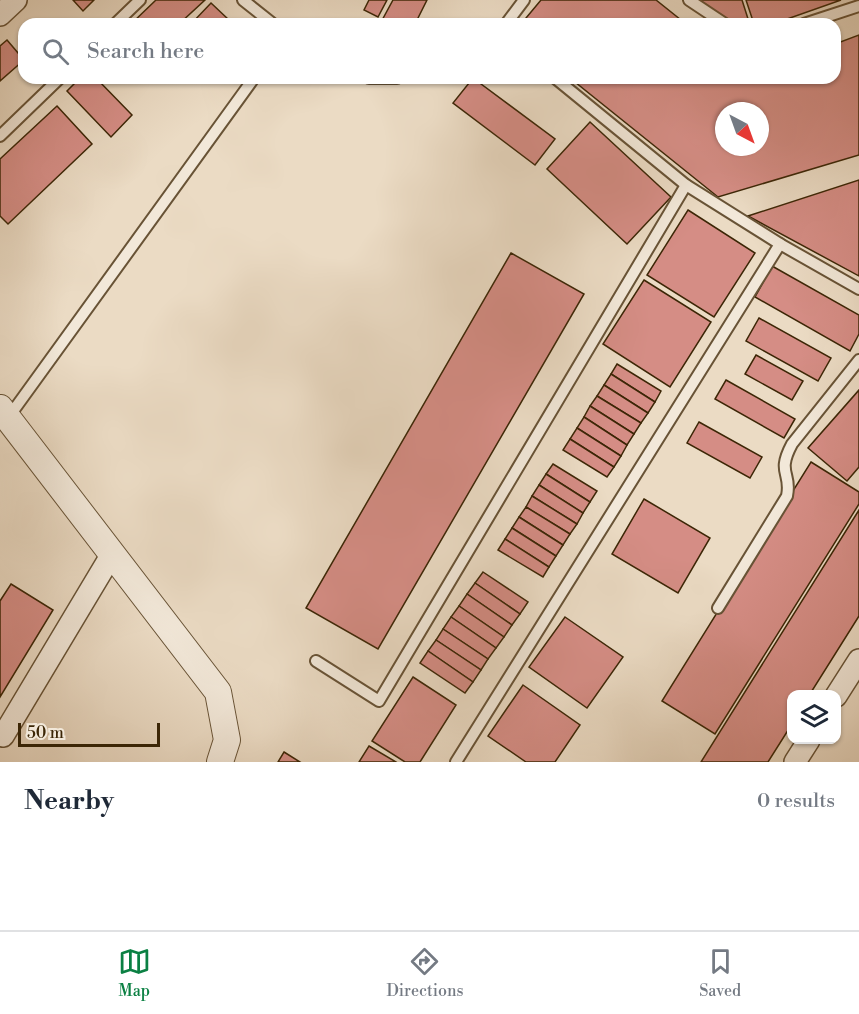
<!DOCTYPE html>
<style>
body{margin:0;font-family:"Libre Bodoni",serif;background:#f6f6f7;color:#1f2937}
.controls{position:absolute;right:18px;bottom:18px;display:grid;overflow:hidden;border-radius:12px;box-shadow:0 2px 4px #0004}
.controls button{width:54px;height:54px;display:grid;place-items:center;padding:0;border:0;border-bottom:2px solid #e0e1e3;background:#fff;color:#1f2937;font:30px sans-serif}
.compass{position:absolute;left:715px;top:102px;width:54px;height:54px;border-radius:50%;background:#fff;box-shadow:0 2px 4px #0004;rotate:139deg}
.scale{position:absolute;left:18px;bottom:15px;width:142px;box-sizing:border-box;padding-left:6px;border:3px solid #3c2606;border-top:0;font-size:16px;line-height:21px;white-space:nowrap;color:#3c2606;-webkit-text-stroke:4px #f2e8d9;paint-order:stroke}
.list{margin:0;padding:0;list-style:none}
h2{display:flex;justify-content:space-between;align-items:center;height:78px;margin:0;padding:0 24px;font-size:26px}
h2 small{font-size:20px;font-weight:400;color:#747a83}
.icon{flex:none;width:33px;height:33px;fill:none;stroke:currentColor;stroke-width:2;stroke-linecap:round;stroke-linejoin:round}
.map{position:relative;flex:none;width:859px;height:762px;overflow:hidden}
.search{position:absolute;background:#fff;box-shadow:0 2px 4px #0004;left:18px;right:18px;top:18px;height:66px;display:flex;align-items:center;gap:15px;box-sizing:border-box;padding:0 21px;border-radius:18px;color:#747a83;font-size:22px}
.sheet{height:168px;background:#fff}
nav{display:flex;justify-content:space-around;align-items:center;box-sizing:border-box;height:84px;border-top:2px solid #e0e1e3;background:#fff;font-size:16px;color:#747a83}
nav a{display:grid;justify-items:center;gap:3px}
nav .on{color:#0b8043}
.map>svg:first-child{display:block}
</style>
<div class="map">
<svg width="859" height="762" viewBox="0 0 859 762">
<rect width="100%" height="100%" fill="#ebdbc4"/>
<filter id="stains"><feTurbulence type="fractalNoise" baseFrequency=".00333" numOctaves="4"/><feColorMatrix values="0 0 0 0 .2 0 0 0 0 .09 0 0 0 0 .02 0 0 0 .5 -.17"/></filter>
<radialGradient id="worn" r=".72"><stop offset=".6" stop-color="#630" stop-opacity="0"/><stop offset="1" stop-color="#630" stop-opacity=".3"/></radialGradient>
<g fill="#d58d85" stroke="#3c2606" stroke-width="1.5" fill-rule="evenodd">
<path d="M73,0H94L83,11Z"/>
<path d="M156,0H205L179,24H131Z"/>
<path d="M369,0H387L378,17L364,10Z"/>
<path d="M393,0H427L415,24H380Z"/>
<path d="M541,0H656L686,24H521Z"/>
<path d="M698,0H742L749,22L735,24Z"/>
<path d="M746,0H841L773,24H754Z"/>
<path d="M211,3L229,20L225,24H191Z"/>
<path d="M859,35V155L718,197L570,78H835V44ZM724,111H760V147H724Z"/>
<path d="M7,40L24,60L0,81V46Z"/>
<path d="M80,78H96L132,115L111,137L67,91Z"/>
<path d="M473,78L555,139L535,165L453,103Z"/>
<path d="M57,106L92,144L8,224L0,216V159Z"/>
<path d="M590,122L671,197L627,244L547,169Z"/>
<path d="M859,180V276L748,216Z"/>
<path d="M688,210L755,253L714,317L647,275Z"/>
<path d="M511,253L584,294L378,649L306,608Z"/>
<path d="M772,266L859,315V334L850,351L755,297Z"/>
<path d="M644,280L711,322L670,387L603,344Z"/>
<path d="M759,318L831,358L818,381L746,341Z"/>
<path d="M756,355L803,381L792,400L745,374Z"/>
<path d="M617,364L661,391L655,402L611,374Z"/>
<path d="M611,374L655,402L648,413L604,385Z"/>
<path d="M726,380L795,419L784,438L715,399Z"/>
<path d="M604,385L648,413L641,423L597,396Z"/>
<path d="M859,390V467L847,481L808,448Z"/>
<path d="M597,396L641,423L634,434L590,406Z"/>
<path d="M590,406L634,434L627,445L584,417Z"/>
<path d="M584,417L627,445L621,456L577,428Z"/>
<path d="M699,422L762,457L750,478L687,443Z"/>
<path d="M577,428L621,456L614,467L570,439Z"/>
<path d="M570,439L614,467L607,477L563,450Z"/>
<path d="M811,462L859,492V504L715,734L662,701Z"/>
<path d="M553,464L597,491L590,502L546,474Z"/>
<path d="M546,474L590,502L583,513L539,485Z"/>
<path d="M539,485L583,513L577,524L532,496Z"/>
<path d="M532,496L577,524L570,534L526,507Z"/>
<path d="M644,499L710,538L678,593L612,554Z"/>
<path d="M526,507L570,534L563,545L519,517Z"/>
<path d="M859,510V616L810,694H792V724L768,762H701Z"/>
<path d="M519,517L563,545L556,556L512,528Z"/>
<path d="M512,528L556,556L549,567L505,539Z"/>
<path d="M505,539L549,567L543,577L498,550Z"/>
<path d="M483,572L528,602L520,614L475,583Z"/>
<path d="M475,583L520,614L512,625L467,594Z"/>
<path d="M11,584L53,610L0,697V601Z"/>
<path d="M467,594L512,625L504,637L459,606Z"/>
<path d="M459,606L504,637L496,648L451,617Z"/>
<path d="M451,617L496,648L488,659L443,629Z"/>
<path d="M565,617L623,657L587,708L529,667Z"/>
<path d="M443,629L488,659L481,670L436,640Z"/>
<path d="M436,640L481,670L473,682L428,651Z"/>
<path d="M428,651L473,682L465,693L420,663Z"/>
<path d="M413,677L456,705L420,762H405L372,741Z"/>
<path d="M523,685L580,725L555,762H526L488,736Z"/>
<path d="M369,746L396,762H359Z"/>
<path d="M284,752L300,762H278Z"/>
</g>
<g fill="none" stroke-linecap="round" stroke-linejoin="round">
<defs>
<g id="service">
<path d="M243,0L273,24"/>
<path d="M689,0L725,24"/>
<path d="M115,24L140,0"/>
<path d="M506,24L524,0"/>
<path d="M804,24L859,6"/>
<path d="M369,78H397"/>
<path d="M555,78L686,185L780,244L859,289"/>
<path d="M0,136L60,78"/>
<path d="M8,418L254,78"/>
<path d="M718,608L787,496C792,472 776,474 792,444L859,360"/>
<path d="M316,661L379,701L686,185"/>
<path d="M456,762L780,244"/>
</g>
<g id="minor">
<path d="M0,15L16,0"/>
<path d="M836,696L859,660"/>
<path d="M0,734L3,736L112,554"/>
<path d="M795,762L809,740"/>
</g>
<path id="tertiary" d="M0,408L218,692L227,740L220,762"/>
</defs>
<use href="#service" stroke="#685336" stroke-width="14"/>
<use href="#minor" stroke="#685336" stroke-width="24"/>
<use href="#tertiary" stroke="#685336" stroke-width="28"/>
<use href="#service" stroke="#f2e8d9" stroke-width="10"/>
<use href="#minor" stroke="#f2e8d9" stroke-width="21"/>
<use href="#tertiary" stroke="#f2e8d9" stroke-width="26"/>
</g>
<rect width="100%" height="100%" filter="url(#stains)"/>
<rect width="100%" height="100%" fill="url(#worn)"/>
</svg>
<div class="controls">
<button><svg class="icon" aria-label="layers" viewBox="0 0 24 24"><path d="M12 4l9 5-9 5-9-5zM3 14l9 5 9-5"/></svg></button>
</div>
<svg class="compass" viewBox="-18 -18 36 36"><path d="M0-13l5 13h-10z" fill="#e53935"/><path d="M0 13l5-13h-10z" fill="#747a83"/></svg>
<div class="scale">50 m</div>
<div class="search"><svg class="icon" aria-label="search" viewBox="0 0 24 24"><circle cx="10" cy="10" r="6"/><path d="M15 15l6 6"/></svg>Search here</div>
</div>
<section class="sheet">
<h2>Nearby<small>0 results</small></h2>
<ul class="list">
</ul>
</section>
<nav>
<a class="on"><svg class="icon" aria-label="map" viewBox="0 0 24 24"><path d="M3 6l6-2 6 2 6-2v14l-6 2-6-2-6 2zM9 4v14M15 6v14"/></svg>Map</a>
<a><svg class="icon" aria-label="directions" viewBox="0 0 24 24"><path d="M12 3l9 9-9 9-9-9zM9 14v-3h6M13 9l2 2-2 2"/></svg>Directions</a>
<a><svg class="icon" aria-label="saved" viewBox="0 0 24 24"><path d="M7 4h10v16l-5-4-5 4z"/></svg>Saved</a>
</nav>
